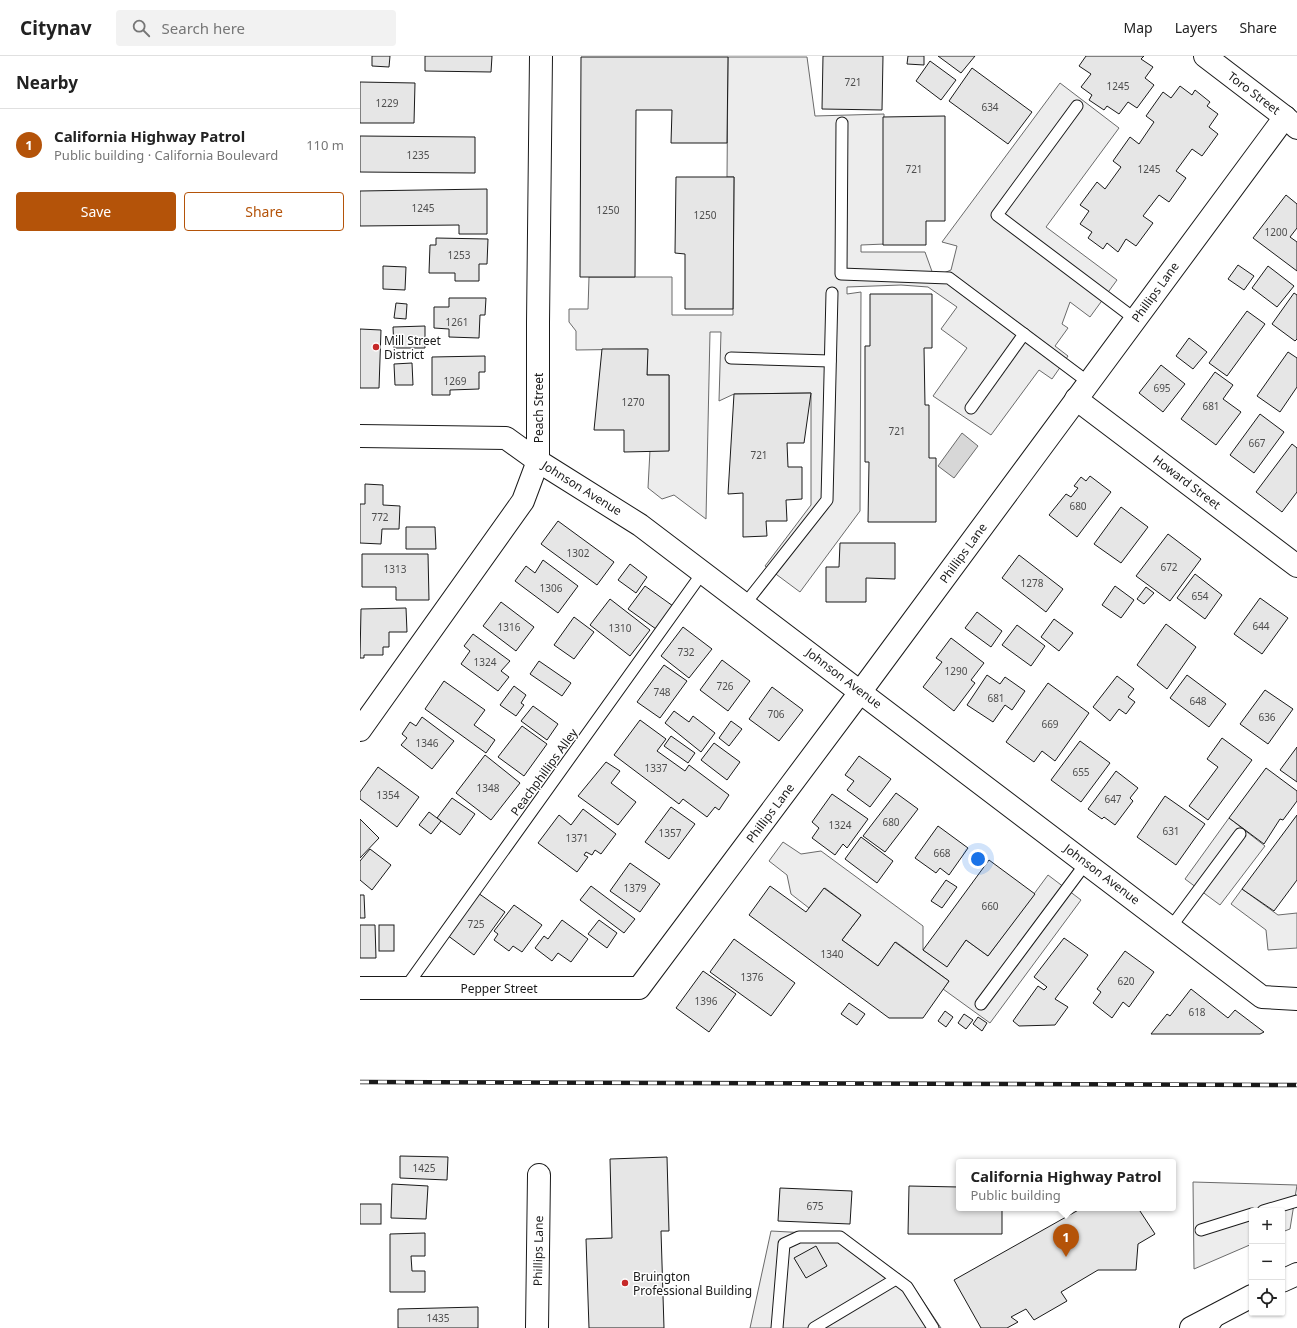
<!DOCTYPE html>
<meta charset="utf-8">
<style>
body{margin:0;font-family:"Noto Sans",sans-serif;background:#f2f2f2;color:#222}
.controls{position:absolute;right:12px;bottom:12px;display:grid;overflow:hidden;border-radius:4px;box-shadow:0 1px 3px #0004}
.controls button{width:36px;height:36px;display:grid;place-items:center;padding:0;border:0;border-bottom:1px solid #e0e0e0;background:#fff;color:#222;font:20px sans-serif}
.you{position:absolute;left:618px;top:803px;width:14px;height:14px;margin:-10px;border:3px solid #fff;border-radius:50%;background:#1a73e8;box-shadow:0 0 0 6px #1a73e833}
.badge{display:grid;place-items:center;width:26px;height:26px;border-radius:50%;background:#b45309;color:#fff;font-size:13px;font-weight:700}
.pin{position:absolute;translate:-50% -33px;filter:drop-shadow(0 1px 2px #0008)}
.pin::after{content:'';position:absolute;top:21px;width:14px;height:12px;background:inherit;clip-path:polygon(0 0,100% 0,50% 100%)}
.popup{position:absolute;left:596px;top:1103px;width:220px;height:52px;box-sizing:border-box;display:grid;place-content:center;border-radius:4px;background:#fff;filter:drop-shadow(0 1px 3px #0005);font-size:13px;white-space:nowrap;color:#767676}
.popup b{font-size:15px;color:#222}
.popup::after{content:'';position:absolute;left:50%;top:100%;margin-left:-8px;border:8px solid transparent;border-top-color:#fff}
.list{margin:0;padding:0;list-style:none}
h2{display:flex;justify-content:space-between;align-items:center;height:52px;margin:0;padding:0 16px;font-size:17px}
h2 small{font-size:13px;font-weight:400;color:#767676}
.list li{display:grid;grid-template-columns:26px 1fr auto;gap:12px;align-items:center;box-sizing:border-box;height:72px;padding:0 16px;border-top:1px solid #e0e0e0}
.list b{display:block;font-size:15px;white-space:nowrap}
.list p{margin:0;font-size:13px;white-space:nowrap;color:#767676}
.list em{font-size:13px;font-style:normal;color:#767676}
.actions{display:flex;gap:8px;padding:12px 16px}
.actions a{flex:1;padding:9px 0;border:1px solid #b45309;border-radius:4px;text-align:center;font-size:14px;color:#b45309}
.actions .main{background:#b45309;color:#fff}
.icon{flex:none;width:22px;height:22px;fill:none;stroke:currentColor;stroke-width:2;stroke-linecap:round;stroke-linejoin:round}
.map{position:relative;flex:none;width:937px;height:1272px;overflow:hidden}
header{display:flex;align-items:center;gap:24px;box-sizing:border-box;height:56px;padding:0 20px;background:#fff;border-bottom:1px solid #e0e0e0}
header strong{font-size:19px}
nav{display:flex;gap:22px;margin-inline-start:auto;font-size:14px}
.search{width:280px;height:36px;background:#f2f2f2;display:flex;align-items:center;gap:10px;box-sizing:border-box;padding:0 14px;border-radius:4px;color:#767676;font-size:15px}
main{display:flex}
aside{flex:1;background:#fff}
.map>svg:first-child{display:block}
</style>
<header>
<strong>Citynav</strong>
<div class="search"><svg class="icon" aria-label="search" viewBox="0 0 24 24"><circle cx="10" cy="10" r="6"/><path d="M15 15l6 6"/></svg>Search here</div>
<nav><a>Map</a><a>Layers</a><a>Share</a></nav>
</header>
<main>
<aside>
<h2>Nearby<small></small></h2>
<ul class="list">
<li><span class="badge">1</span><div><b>California Highway Patrol</b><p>Public building · California Boulevard</p></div><em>110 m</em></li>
</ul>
<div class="actions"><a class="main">Save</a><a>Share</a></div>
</aside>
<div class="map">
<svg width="937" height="1272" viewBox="0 0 937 1272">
<rect width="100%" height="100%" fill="#fff"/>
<g fill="#ededed" stroke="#6a6a6a">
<path d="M368,1H447L455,60L524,58L525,188L501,189V196H565L574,221L591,214L597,190L582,186L700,27L759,72L686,171L757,224L730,261L710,246L702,268L708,272L695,290L708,300L692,323L679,314L631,379L573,340L607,292L581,273L597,251L568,231L541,229L487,231V238L501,236L500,455L440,536L405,510L451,449V337L374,338L359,345L361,276H350L346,463L314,439L302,443L288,432L290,394H309V319H287V293L216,294V275L209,266V253H228L229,221H312V259H373L374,121H367Z"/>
<path d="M869,762L905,790L860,849L825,823Z"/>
<path d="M423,786L441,798L461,795L563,870V894L587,910L606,884L628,900L688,819L721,844L630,967L583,933L589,925L536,886L518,910L482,884L501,859L465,832L449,852L431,838L427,819L409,805Z"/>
<path d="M882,833L918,859L937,857V892L908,894L906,874L871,848Z"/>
<path d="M833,1126L937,1129L930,1173L922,1176V1155H892V1188L834,1213Z"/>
<path d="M411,1175L485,1179L551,1227L581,1272H390Z"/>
</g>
<path fill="#d7d7d7" stroke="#6a6a6a" d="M602,377L618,390L594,422L578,410Z"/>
<g fill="#e6e6e6" stroke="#1a1a1a">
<path d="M12,0H30L29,11L12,10Z"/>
<path d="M65,0H132L131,16L65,15Z"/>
<path d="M463,0H523L522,54L462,53Z"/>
<path d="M548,0H564V9L547,8Z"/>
<path d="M578,0H615L601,17Z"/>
<path d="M726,0H784L781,3L793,11L785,22L794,29L777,52L768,46L759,58L747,50L744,54L729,44L732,39L721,31L731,18L719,10Z"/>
<path d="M221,1H368L367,87H311L312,54H276L275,221H220Z"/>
<path d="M570,5L596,24L581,44L556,25Z"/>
<path d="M612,12L672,56L648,88L589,45Z"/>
<path d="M0,26L55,27L54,67H0Z"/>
<path d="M820,30L832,39L835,34L850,46L847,50L858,58L849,71L858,78L842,100L832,93L816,115L826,122L809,146L799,139L783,160L793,167L776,190L766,183L758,196L747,187L743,193L728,182L732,176L720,168L729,155L720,149L737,126L745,133L761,111L753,105L770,81L779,88L794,66L786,60L803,36L811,42Z"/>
<path d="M585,60V165H566V189H523V61Z"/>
<path d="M0,80L115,81V117L0,116Z"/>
<path d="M316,121H374L373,253H325V198L315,197Z"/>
<path d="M127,133V178H99V169L0,170V135Z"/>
<path d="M926,139L937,148V172L930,181L937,186V215L893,182Z"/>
<path d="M76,182L128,183L127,208H119V225H95V217H69L70,189H76Z"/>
<path d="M878,209L894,220L884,234L868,223Z"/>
<path d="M23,210L46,211L45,234L23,233Z"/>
<path d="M908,210L934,230L917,251L892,232Z"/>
<path d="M934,237L937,239V283L935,285L912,268Z"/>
<path d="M510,238H572V292H564L565,349H569V402H576V466H508L509,406H505V290H510Z"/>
<path d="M89,242H126L125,259H120L119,282L89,281V273L74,272V251H89Z"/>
<path d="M36,247L47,248L46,263L34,262Z"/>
<path d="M887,255L905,268L867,320L849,307Z"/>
<path d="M65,270V292H34L33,271Z"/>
<path d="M0,273L21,274L19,332H0Z"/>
<path d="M829,282L847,296L833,313L816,300Z"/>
<path d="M242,293H288L287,319H309V395L264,396V374H234Z"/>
<path d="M928,296L937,302V331L920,356L897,340Z"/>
<path d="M125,300V316H119V333L90,334V339H72V301Z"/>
<path d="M52,307L53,329H35L34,308Z"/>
<path d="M801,309L825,328L803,356L779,337Z"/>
<path d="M855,316L873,329L863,343L881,356L856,389L821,363Z"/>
<path d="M451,337L444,387H427L428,411H442V443L426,444L427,465H406L407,480L383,481V437L368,438L374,338Z"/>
<path d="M900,358L924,376L894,417L870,399Z"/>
<path d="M932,388L937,392V436L922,456L896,436Z"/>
<path d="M730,420L751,436L717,481L689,459L706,438L711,441L718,432L714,430L721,421L726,425Z"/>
<path d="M5,428L23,429V449L40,450L39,473H22L21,488L0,487V448H5Z"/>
<path d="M761,451L788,471L761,507L734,488Z"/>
<path d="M198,465L254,506L237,529L181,488Z"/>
<path d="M46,471H75L76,493H46Z"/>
<path d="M808,478L841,503L810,545L776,520Z"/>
<path d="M480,487H535V523L506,522V546H466V511H479Z"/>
<path d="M2,498H68L69,544H36V531H2Z"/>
<path d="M659,499L703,533L686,556L642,522Z"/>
<path d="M183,504L218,530L198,557L155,525L166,510L175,517Z"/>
<path d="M270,508L287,521L276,537L258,524Z"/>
<path d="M835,518L862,539L845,563L817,542Z"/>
<path d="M285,530L313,550L296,573L268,553Z"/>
<path d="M755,530L774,544L761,562L742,549Z"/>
<path d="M786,531L794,537L784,548L777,543Z"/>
<path d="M900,542L928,562L902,598L874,578Z"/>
<path d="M250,543L290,574L270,600L230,569Z"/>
<path d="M141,546L174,571L156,595L123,570Z"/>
<path d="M46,552L47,576H29V591H23V599H4V602H0L1,553Z"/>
<path d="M617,556L642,575L631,591L605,572Z"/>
<path d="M214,561L234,576L214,603L194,589Z"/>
<path d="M694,563L713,577L699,595L681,581Z"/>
<path d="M806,568L836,591L807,633L777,609Z"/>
<path d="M657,569L685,590L671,610L642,589Z"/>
<path d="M323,571L352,593L329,622L301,600Z"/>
<path d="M113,578L150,605L141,615L149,621L138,635L101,608L110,595L104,590Z"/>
<path d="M591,582L624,607L611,624L615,627L594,655L563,631L582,606L576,602Z"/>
<path d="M362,604L390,625L368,655L340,634Z"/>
<path d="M179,605L211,627L202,640L170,618Z"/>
<path d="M304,609L327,625L300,662L277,646Z"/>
<path d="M627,619L640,628L645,621L665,635L652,654L645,649L633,666L607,649Z"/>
<path d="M827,619L866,648L849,671L810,642Z"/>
<path d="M757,620L774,633L768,641L775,646L766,658L759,653L750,665L733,651Z"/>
<path d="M84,625L125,654L114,669L135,684L126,697L65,653Z"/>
<path d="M688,627L729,657L695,705L682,695L674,706L646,686Z"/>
<path d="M154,630L166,639L161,647L164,649L156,660L140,649Z"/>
<path d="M412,631L443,654L419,685L389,663Z"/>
<path d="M905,634L933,653L908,688L880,668Z"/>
<path d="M173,650L198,668L187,684L161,665Z"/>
<path d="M314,655L329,666L333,660L355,677L341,696L305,667Z"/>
<path d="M62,661L94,685L72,713L41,689L47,682L42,678L50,666L56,670Z"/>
<path d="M280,664L306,683L297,695L325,715L329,709L369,739L359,754L355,751L347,761L323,743L319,748L254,699Z"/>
<path d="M371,665L382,673L369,690L359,682Z"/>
<path d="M162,670L187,688L164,720L138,701Z"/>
<path d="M311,680L335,697L328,707L304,690Z"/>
<path d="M862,682L892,704L848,764L829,750L858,711L847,703Z"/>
<path d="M720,685L750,707L721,746L691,724Z"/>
<path d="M354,687L380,706L367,724L341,704Z"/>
<path d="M937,691V726L920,714Z"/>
<path d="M125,699L160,727L131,764L96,737Z"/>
<path d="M499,700L531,723L510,751L487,734L494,725L485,719Z"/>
<path d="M246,706L260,715L251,727L276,746L258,769L218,740Z"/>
<path d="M18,711L59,741L37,771L0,743V736Z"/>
<path d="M906,712L937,735V745L923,764L920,763L904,788L869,762Z"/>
<path d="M756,715L778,732L770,742L773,745L755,769L744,761L742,763L728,753Z"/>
<path d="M536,737L558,753L525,796L503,780Z"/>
<path d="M472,738L508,763L487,792L483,788L475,799L452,782L459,772L452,766Z"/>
<path d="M805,740L845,768L816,809L777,781Z"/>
<path d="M92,742L115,758L100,779L77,762Z"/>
<path d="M311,751L335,768L309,803L285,786Z"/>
<path d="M223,753L256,778L241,798L235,794L232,799L226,796L224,799L228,801L217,816L178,787L199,759L211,769Z"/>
<path d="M69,756L81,765L71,778L59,769Z"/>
<path d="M937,759V824L914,855L882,833Z"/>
<path d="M0,763L19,782L0,802Z"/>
<path d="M578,770L608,792L589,819L580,812L576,817L555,802Z"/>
<path d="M501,781L533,805L517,827L485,803Z"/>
<path d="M10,793L31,809L12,834L0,824V805Z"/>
<path d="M629,804L675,838L628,900L606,884L587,911L563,894Z"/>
<path d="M270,807L300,828L280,856L250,835Z"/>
<path d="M586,824L597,831L582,852L571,845Z"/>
<path d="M231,830L275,863L264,877L220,844Z"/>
<path d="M410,830L446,856L464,832L501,859L482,884L518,910L535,886L589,925L563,962H529L389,859Z"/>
<path d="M118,837L145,856L114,899L87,879Z"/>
<path d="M0,839H4L5,862H0Z"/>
<path d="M154,849L182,869L162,896L153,890L149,895L134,884L138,878L134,875Z"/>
<path d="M202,864L228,883L211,906L198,897L192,905L175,892L184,880L188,883Z"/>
<path d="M239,864L257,877L247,892L228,878Z"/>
<path d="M0,869H15L16,902H0Z"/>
<rect x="19" y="869" width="15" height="26"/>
<path d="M704,882L728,899L695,943L708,951L695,969L659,970L653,965L678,930L684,934L687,931L674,921Z"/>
<path d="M374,883L435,927L411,960L350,916Z"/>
<path d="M765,895L794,916L769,951L763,946L752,962L733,947L741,936L737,933Z"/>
<path d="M343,915L376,938L349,976L316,952Z"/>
<path d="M831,933L868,962L875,954L904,976L900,978H791L807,958L810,960Z"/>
<path d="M489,947L505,958L497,969L481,958Z"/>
<path d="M585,955L593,961L586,971L578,965Z"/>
<path d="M604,958L613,964L606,973L598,967Z"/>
<path d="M618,961L627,967L622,975L613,968Z"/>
<path d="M40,1100L88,1101L87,1124L40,1122Z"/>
<path d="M307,1101L309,1175H301L304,1272H229L226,1183L252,1182L250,1103Z"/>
<path d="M32,1128L68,1130L66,1163L31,1162Z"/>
<path d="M549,1130L599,1131V1152H642V1178H548Z"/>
<path d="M420,1132L492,1135L490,1168L418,1165Z"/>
<rect x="0" y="1148" width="21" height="20"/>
<path d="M722,1152H778L795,1178L778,1188L776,1214H738L701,1236L707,1245L674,1264L666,1253L651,1261L658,1266L647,1272H621L594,1224Z"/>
<path d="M65,1177V1200H51L52,1215H65V1236H30V1178Z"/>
<path d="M456,1190L467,1210L446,1222L434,1202Z"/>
<path d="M118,1251V1272H38V1253Z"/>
</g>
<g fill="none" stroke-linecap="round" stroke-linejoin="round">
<defs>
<g id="service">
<path d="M717,50L637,159L775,263"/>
<path d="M482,67L481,218L589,222L728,326"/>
<path d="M371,302L470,305"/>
<path d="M611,352L664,278"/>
<path d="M385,548L467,444L472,237"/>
<path d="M811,871L880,778"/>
<path d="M46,931L343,516"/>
<path d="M621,948L726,807"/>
<path d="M903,1155L937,1145"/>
<path d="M841,1174L892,1158"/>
<path d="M417,1272L424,1188L439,1181H480L547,1231L573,1272"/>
<path d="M454,1272L536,1223"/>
</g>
<g id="minor">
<path d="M716,343L937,510"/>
<path d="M0,380L146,382L178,405L280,469L902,941L937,943"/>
<path d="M0,674L163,445L178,405V266L181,0"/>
<path d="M0,932H279L501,635L925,61"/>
<path d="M177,1272L179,1119"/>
</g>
<g id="tertiary">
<path d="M922,1225L937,1218"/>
<path d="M831,1272L892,1240"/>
</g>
<path id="primary" d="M845,0L925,61"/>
<g id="motorway">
<path d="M925,61L937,72"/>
<path d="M846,1272L853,1261"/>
</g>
</defs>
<use href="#service" stroke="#1a1a1a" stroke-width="13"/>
<use href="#minor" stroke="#1a1a1a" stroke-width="24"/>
<use href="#tertiary" stroke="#1a1a1a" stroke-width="24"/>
<use href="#primary" stroke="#1a1a1a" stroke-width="24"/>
<use href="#motorway" stroke="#1a1a1a" stroke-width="24"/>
<use href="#service" stroke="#fff" stroke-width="11"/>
<use href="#minor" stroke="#fff" stroke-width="22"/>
<use href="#tertiary" stroke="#fff" stroke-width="22"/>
<use href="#primary" stroke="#fff" stroke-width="22"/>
<use href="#motorway" stroke="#fff" stroke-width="22"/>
<defs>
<path id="rail" d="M0,1026L937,1029"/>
</defs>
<use href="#rail" stroke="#1a1a1a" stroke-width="4.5"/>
<use href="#rail" stroke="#fff" stroke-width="3" stroke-dasharray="9" stroke-linecap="butt"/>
</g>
<g fill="#c62828" stroke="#fff" stroke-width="1.5">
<circle cx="16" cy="291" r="4"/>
<circle cx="265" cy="1227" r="4"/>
</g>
<g text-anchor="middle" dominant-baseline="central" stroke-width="3" stroke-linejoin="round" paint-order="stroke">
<g font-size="10" fill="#4d4d4d">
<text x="493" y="26">721</text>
<text x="758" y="30">1245</text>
<text x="27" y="47">1229</text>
<text x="630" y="51">634</text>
<text x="58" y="99">1235</text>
<text x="554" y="113">721</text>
<text x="789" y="113">1245</text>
<text x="63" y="152">1245</text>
<text x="248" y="154">1250</text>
<text x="345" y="159">1250</text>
<text x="916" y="176">1200</text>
<text x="99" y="199">1253</text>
<text x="97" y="266">1261</text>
<text x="95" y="325">1269</text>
<text x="802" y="332">695</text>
<text x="273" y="346">1270</text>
<text x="851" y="350">681</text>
<text x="537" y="375">721</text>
<text x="897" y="387">667</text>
<text x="399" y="399">721</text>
<text x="718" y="450">680</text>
<text x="20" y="461">772</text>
<text x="218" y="497">1302</text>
<text x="809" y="511">672</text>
<text x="35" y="513">1313</text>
<text x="672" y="527">1278</text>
<text x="191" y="532">1306</text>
<text x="840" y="540">654</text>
<text x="901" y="570">644</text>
<text x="149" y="571">1316</text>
<text x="260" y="572">1310</text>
<text x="326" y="596">732</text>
<text x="125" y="606">1324</text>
<text x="596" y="615">1290</text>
<text x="365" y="630">726</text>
<text x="302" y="636">748</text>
<text x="636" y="642">681</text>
<text x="838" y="645">648</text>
<text x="416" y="658">706</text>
<text x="907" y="661">636</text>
<text x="690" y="668">669</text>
<text x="67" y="687">1346</text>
<text x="296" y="712">1337</text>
<text x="721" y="716">655</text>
<text x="128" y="732">1348</text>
<text x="28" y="739">1354</text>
<text x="753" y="743">647</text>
<text x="531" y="766">680</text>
<text x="480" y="769">1324</text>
<text x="811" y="775">631</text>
<text x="310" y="777">1357</text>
<text x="217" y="782">1371</text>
<text x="582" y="797">668</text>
<text x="275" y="832">1379</text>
<text x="630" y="850">660</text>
<text x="116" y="868">725</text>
<text x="472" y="898">1340</text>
<text x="392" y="921">1376</text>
<text x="766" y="925">620</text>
<text x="346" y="945">1396</text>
<text x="837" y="956">618</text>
<text x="64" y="1112">1425</text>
<text x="455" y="1150">675</text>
<text x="78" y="1262">1435</text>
</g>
<g font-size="12" fill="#1a1a1a" stroke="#fff">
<text transform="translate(894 37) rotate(37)">Toro Street</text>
<text transform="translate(795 236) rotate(-54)">Phillips Lane</text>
<text transform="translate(178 352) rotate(-90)">Peach Street</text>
<text transform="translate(827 426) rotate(37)">Howard Street</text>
<text transform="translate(222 432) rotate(32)">Johnson Avenue</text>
<text transform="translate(603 497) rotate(-54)">Phillips Lane</text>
<text transform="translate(484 622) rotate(37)">Johnson Avenue</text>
<text transform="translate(184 716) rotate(-54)">Peachphillips Alley</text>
<text transform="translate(410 757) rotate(-53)">Phillips Lane</text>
<text transform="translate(742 818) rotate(37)">Johnson Avenue</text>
<text x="139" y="932">Pepper Street</text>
<text transform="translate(178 1195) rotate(-89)">Phillips Lane</text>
</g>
<g font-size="12" fill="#1a1a1a" stroke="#fff" text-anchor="start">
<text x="24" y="284">Mill Street<tspan x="24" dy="14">District</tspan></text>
<text x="273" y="1220">Bruington<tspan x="273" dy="14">Professional Building</tspan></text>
</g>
</g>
</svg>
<div class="controls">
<button>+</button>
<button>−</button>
<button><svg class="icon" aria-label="locate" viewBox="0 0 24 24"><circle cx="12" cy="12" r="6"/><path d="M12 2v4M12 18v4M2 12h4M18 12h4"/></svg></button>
</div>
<div class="you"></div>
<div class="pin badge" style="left:706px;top:1201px">1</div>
<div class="popup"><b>California Highway Patrol</b>Public building</div>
</div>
</main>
